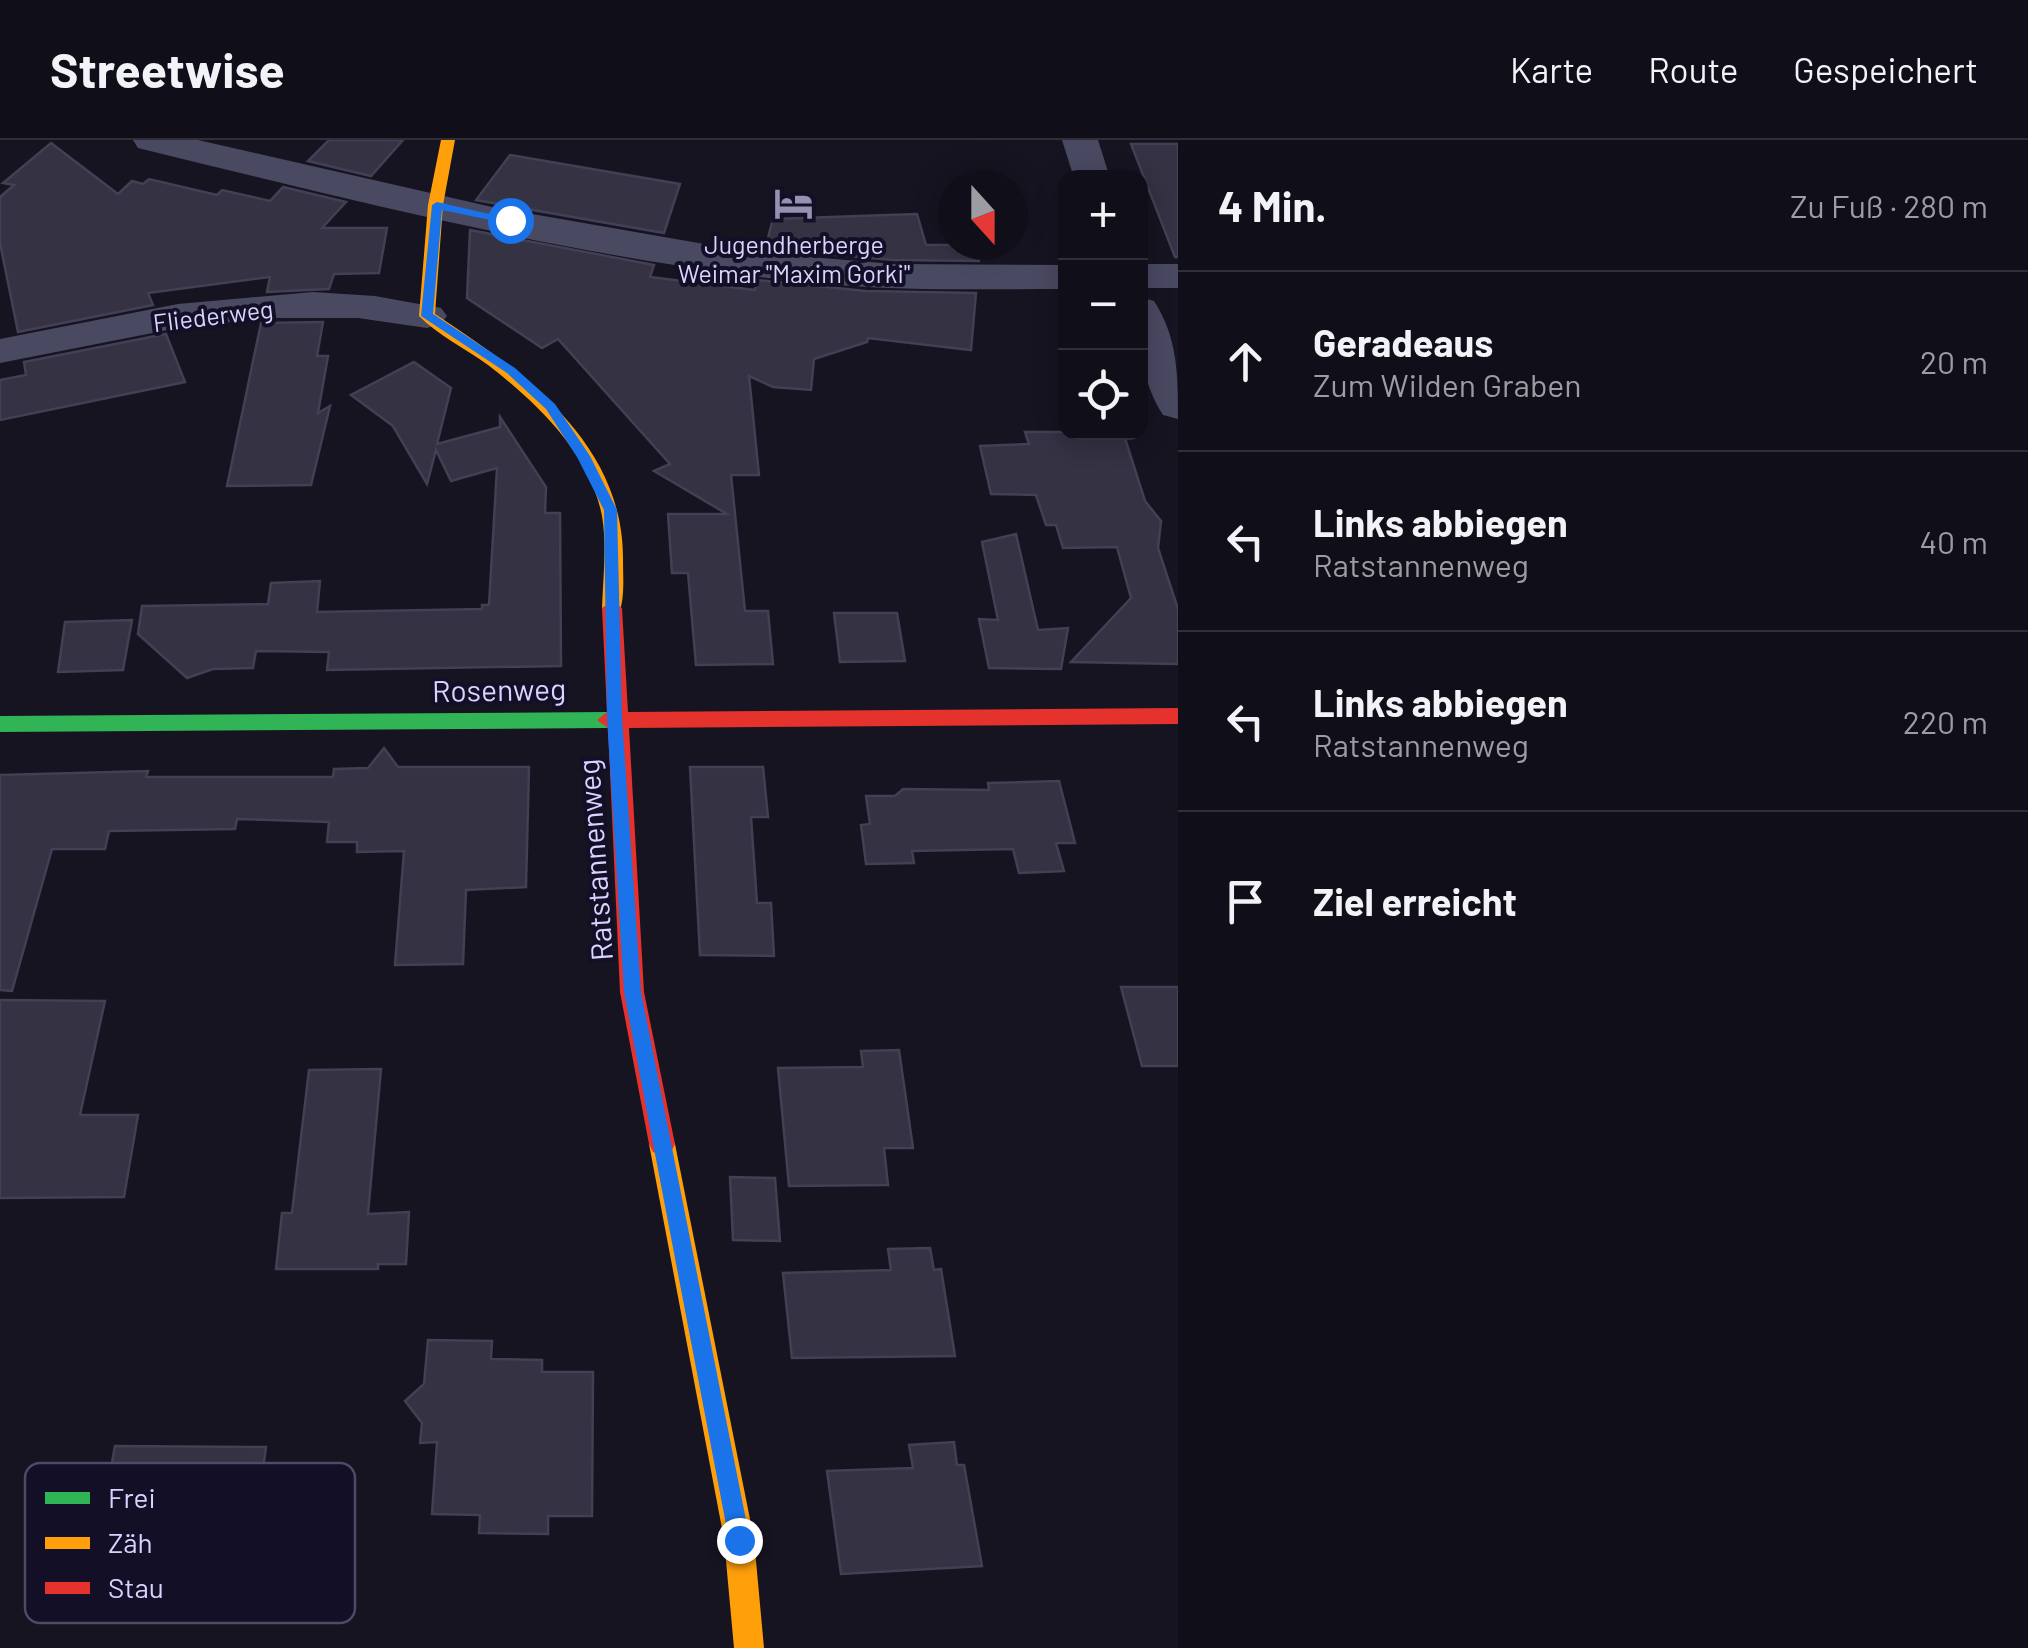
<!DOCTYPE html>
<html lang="de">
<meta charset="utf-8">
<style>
body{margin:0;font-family:Barlow,sans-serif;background:#1e1d26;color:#f1f3f6}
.controls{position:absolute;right:30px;top:30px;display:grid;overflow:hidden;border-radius:20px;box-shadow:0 5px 25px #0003}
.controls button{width:90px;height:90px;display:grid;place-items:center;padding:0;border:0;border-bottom:2px solid #302f38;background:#100f19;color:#f1f3f6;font:50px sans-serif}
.compass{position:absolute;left:938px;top:30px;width:90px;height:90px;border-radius:50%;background:#100f19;box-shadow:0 5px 25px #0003;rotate:159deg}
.stop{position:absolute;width:30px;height:30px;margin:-22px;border:8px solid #1a73e8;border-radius:50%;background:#fff}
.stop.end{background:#1a73e8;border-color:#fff;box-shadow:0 2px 10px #0008}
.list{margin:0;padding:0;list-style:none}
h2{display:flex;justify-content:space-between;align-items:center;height:130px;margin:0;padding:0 40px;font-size:42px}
h2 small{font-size:32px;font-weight:400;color:#9c9ca2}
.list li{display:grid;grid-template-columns:65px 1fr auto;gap:30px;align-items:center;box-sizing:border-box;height:180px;padding:0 40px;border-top:2px solid #302f38}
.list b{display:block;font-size:38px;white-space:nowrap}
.list p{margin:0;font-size:32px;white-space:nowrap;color:#9c9ca2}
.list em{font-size:32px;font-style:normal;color:#9c9ca2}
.icon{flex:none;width:55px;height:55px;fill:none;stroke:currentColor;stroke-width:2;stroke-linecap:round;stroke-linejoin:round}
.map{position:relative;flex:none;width:1178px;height:1508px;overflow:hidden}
header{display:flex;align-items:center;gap:60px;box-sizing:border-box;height:140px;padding:0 50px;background:#100f19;border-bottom:2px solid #302f38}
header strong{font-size:48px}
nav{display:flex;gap:55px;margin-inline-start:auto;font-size:35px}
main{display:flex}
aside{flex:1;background:#100f19}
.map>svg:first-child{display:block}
</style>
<header>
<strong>Streetwise</strong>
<nav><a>Karte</a><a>Route</a><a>Gespeichert</a></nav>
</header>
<main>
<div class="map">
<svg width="1178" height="1508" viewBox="0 0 1178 1508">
<rect width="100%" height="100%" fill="#161421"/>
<g fill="#343243" stroke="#433f54" stroke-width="2.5">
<path d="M329,0H403L371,36L308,21Z"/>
<path d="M51,3L118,54L132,41L143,44L149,39L217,55L222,50L270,61L283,47L346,62L322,88H387L379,133L334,134L329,149L267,152L270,137L148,153L153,165L18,192L0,103V57L14,45L3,43Z"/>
<path d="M1131,4H1178V117H1175Z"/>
<path d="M510,15L680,44L664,93L476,60Z"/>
<path d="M917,74L926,105H980L979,121L894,120L765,109L773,79Z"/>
<path d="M470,90L654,125L650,137L755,150L757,140L866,151L976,153L971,210L868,198L867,202L814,219L811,250L773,247L749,236L759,335H731L745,471H768L773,524L696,525L688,433H672L668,374H727L654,331L670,324L558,199L542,208L467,158Z"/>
<path d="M323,182L317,216H328L318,273L330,266L311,345L227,346L261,183Z"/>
<path d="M166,194L185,242L0,280V240L26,235L24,222Z"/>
<path d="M414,222L451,248L437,304L500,287V277L546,347L545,373H560L561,526L327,530L329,512L256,511L253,528L213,529L187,538L138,494L142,466L268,464L271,443L320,441L317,472L482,469V465H489L497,328L451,341L436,310L427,344L393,286L351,255Z"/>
<path d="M1025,292H1123L1145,361L1161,381L1158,408L1178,469V524L1071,522L1131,458L1117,407L1063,408L1056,385H1046L1036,355L991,354L980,306L1029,304Z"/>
<path d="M1016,394L1038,490L1068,488L1061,529L989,528L979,479L998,480L982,402Z"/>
<path d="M834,473H897L905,521L840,522Z"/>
<path d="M132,480L123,530L58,532L65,482Z"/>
<path d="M384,608L398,627H529L526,747L466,750L463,824L395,825L404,711L357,712V702H327L329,682L237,679L235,689L109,691L105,709H52L12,851L0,850V635L148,631L146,637H333L334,629L368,628Z"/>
<path d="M690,627H763L768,677H751L757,763H771L774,816L700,815Z"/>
<path d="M1059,641L1075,703H1056L1064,731L1019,733L1013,709L912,711L914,723L866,724L861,685L870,684L866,656H895L903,649L989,650L988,643Z"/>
<path d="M1121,847H1178V926H1142Z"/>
<path d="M0,860L105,861L80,975H138L124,1057L0,1058Z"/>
<path d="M899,910L913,1008H884L888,1045L789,1046L778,928L863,927L861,911Z"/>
<path d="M381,929L368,1074L409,1072L406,1124H378V1129H276L282,1073H292L309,930Z"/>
<path d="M730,1037L775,1038L780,1101L733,1100Z"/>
<path d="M930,1108L934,1130L941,1129L955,1216L792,1218L783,1133L891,1130L888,1109Z"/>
<path d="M428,1200L492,1201L491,1219L542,1220V1232H593L592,1376H548V1394L479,1393L480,1375L432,1374L437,1302L420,1303L422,1283L405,1261L424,1244Z"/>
<path d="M954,1302L957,1325H964L982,1426L841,1434L827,1331L913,1328L909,1305Z"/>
<path d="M115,1306L266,1307L250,1426L93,1425Z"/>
</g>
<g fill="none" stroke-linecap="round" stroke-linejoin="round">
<g fill="#4a4962" fill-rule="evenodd">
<path d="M133,0H198L492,67L750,112L894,124L1066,125V149C990,149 913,151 838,145C602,125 368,64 138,8Z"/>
<path d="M1062,0H1098L1110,38H1074Z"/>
<rect x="1140" y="124" width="38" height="24"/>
<path d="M313,152L375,156L441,168L447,176L441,184L427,188L358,178H268L178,188L0,223V199L178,164Z"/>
<path d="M1140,157L1154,161C1178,198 1178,236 1178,279L1163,275C1139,238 1140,200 1140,157Z"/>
</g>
<path fill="#30b455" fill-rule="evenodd" d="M607,572L617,580L607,588L0,592V576Z"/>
<g fill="#ff9f0a" fill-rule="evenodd">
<path d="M441,0H455L443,65L435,174C523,232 624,303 623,420C623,436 625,458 619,473H605L602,468C603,438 607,406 602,376C590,313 536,262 488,225C466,209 438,195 419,176L428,65Z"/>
<path d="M662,993L671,996L675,1004L754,1399L764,1508H734L724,1399L649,1004L653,996Z"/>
</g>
<path fill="#e5322d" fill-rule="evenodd" d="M612,461L622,468L628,572L1178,568V584L629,588L644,852L675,1004L671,1012L662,1015L653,1012L649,1004L620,852L608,588L597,580L607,572L602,468Z"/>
</g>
<path fill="#1a73e8" d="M437,62L515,80L510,84L442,70L433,174L515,228L555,264L590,316L617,370L622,578L641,852L750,1400L747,1407L739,1410L732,1407L729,1400L624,852L607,578L604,370L577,317L546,269L507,233L421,176L432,65Z"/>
<defs>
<symbol id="hotel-bare" viewBox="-9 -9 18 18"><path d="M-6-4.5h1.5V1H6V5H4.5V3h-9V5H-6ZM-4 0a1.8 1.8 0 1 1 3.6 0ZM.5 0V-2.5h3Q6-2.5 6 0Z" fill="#9591b1" stroke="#130f26" stroke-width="2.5" paint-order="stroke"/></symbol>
</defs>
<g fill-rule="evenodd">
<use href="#hotel-bare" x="766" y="36" width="55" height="55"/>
</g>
<g text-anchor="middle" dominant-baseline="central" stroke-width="8" stroke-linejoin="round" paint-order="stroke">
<g font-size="25" fill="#d9d4ff" stroke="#130f26">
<text x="794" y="104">Jugendherberge<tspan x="794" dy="29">Weimar "Maxim Gorki"</tspan></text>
</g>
<g font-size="25" fill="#d9d4ff" stroke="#130f26">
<text transform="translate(213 175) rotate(-7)">Fliederweg</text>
</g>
<g font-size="30" fill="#d9d4ff" stroke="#130f26">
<text transform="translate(499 549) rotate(-1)">Rosenweg</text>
<text transform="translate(594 720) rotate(-94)">Ratstannenweg</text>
</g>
</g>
<rect x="25" y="1323" width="330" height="160" rx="15" fill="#130f26" stroke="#4e4a67" stroke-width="2.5"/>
<rect x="45" y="1352" width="45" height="12" fill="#30b455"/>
<rect x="45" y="1397" width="45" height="12" fill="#ff9f0a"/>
<rect x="45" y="1442" width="45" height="12" fill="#e5322d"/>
<g font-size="28" fill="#d9d4ff">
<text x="108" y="1368">Frei</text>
<text x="108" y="1413">Zäh</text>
<text x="108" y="1458">Stau</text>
</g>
</svg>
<div class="controls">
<button>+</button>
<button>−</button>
<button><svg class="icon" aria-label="locate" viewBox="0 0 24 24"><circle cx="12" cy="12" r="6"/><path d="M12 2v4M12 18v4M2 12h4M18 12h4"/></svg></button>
</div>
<svg class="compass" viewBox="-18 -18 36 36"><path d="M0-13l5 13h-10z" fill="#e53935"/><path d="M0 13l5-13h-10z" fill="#9c9ca2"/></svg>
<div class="stop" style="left:510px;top:80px"></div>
<div class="stop end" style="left:739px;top:1400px"></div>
</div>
<aside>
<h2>4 Min.<small>Zu Fuß · 280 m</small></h2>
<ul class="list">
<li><svg class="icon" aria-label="ahead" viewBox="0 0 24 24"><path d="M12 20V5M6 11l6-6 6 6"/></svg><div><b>Geradeaus</b><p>Zum Wilden Graben</p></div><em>20 m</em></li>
<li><svg class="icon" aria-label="left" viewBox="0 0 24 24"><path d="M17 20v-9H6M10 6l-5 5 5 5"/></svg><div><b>Links abbiegen</b><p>Ratstannenweg</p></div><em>40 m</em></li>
<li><svg class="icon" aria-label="left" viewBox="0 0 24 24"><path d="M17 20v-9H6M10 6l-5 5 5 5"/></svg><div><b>Links abbiegen</b><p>Ratstannenweg</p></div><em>220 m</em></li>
<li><svg class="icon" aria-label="arrive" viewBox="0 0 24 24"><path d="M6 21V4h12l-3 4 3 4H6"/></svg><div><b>Ziel erreicht</b></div></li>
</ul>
</aside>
</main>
